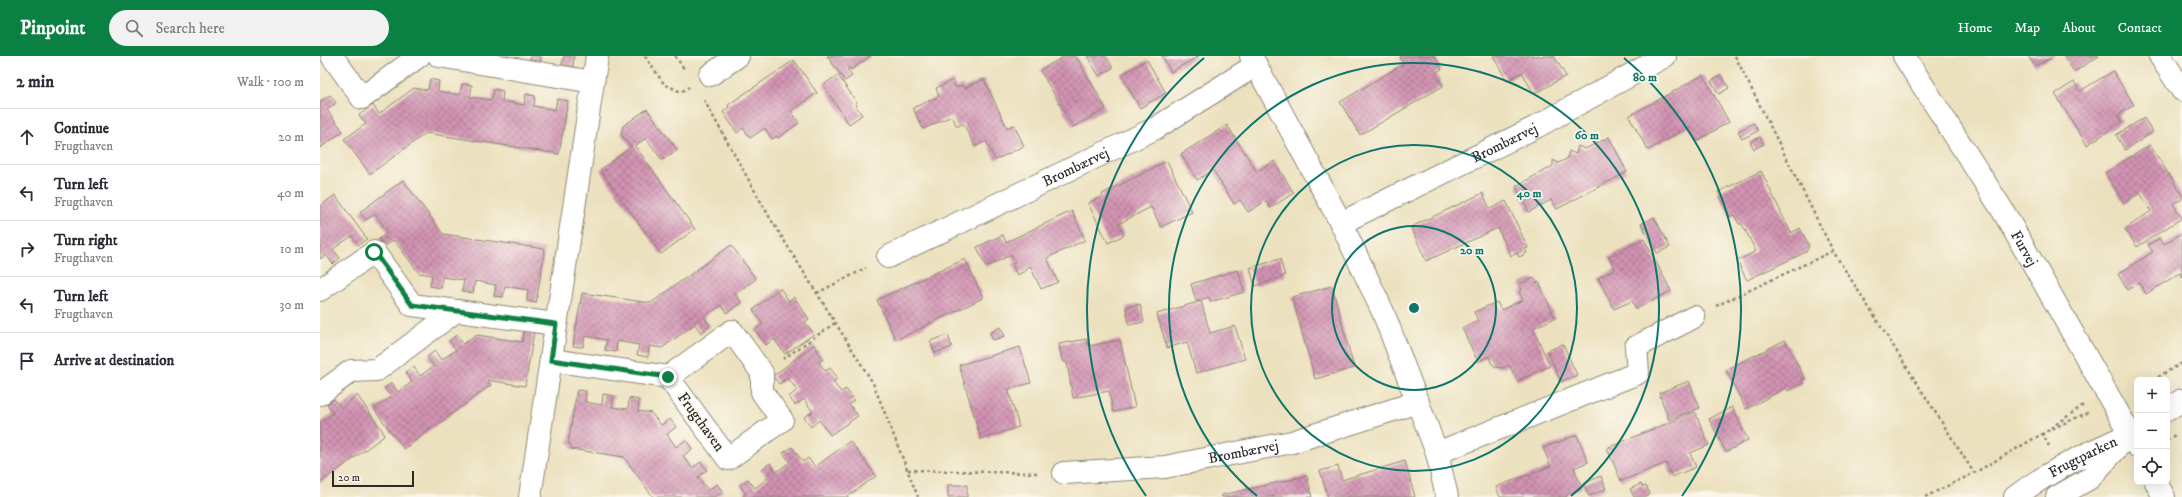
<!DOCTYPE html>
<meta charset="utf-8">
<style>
body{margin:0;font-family:"IM FELL DW Pica",serif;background:#f2f2f3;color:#2b2b33}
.controls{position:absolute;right:12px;bottom:12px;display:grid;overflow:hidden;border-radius:6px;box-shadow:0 4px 16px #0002}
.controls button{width:36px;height:36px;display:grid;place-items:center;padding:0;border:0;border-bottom:1px solid #e1e1e2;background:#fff;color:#2b2b33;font:20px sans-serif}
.scale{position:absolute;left:12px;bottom:10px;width:82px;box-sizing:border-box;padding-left:4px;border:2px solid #2b2b2b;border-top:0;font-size:11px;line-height:14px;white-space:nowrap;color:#2b2b2b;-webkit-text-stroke:3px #fbf7ec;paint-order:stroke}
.stop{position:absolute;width:12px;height:12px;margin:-9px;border:3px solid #0b8043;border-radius:50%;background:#fff}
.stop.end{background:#0b8043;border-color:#fff;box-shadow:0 1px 4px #0008}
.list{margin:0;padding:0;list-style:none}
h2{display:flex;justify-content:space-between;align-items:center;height:52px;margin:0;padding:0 16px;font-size:17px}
h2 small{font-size:13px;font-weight:400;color:#7c7c81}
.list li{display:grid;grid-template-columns:26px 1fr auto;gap:12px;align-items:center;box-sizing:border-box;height:56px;padding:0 16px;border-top:1px solid #e1e1e2}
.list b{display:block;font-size:15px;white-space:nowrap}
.list p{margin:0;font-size:13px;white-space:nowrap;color:#7c7c81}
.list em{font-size:13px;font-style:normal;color:#7c7c81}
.icon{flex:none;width:22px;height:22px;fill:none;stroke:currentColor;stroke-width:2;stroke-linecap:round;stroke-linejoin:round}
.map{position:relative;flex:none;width:1862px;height:441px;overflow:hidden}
header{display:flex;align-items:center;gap:24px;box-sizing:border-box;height:56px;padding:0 20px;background:#0b8043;color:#fff}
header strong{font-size:19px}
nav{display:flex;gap:22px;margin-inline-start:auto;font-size:14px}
.search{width:280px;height:36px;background:#f2f2f3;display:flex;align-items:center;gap:10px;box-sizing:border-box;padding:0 14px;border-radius:22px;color:#7c7c81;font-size:15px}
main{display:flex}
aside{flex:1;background:#fff}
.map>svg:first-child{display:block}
</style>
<header>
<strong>Pinpoint</strong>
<div class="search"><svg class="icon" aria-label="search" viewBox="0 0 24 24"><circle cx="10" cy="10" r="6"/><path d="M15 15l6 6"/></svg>Search here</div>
<nav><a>Home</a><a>Map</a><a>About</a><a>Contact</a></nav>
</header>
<main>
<aside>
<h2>2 min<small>Walk · 100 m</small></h2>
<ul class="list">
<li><svg class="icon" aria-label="ahead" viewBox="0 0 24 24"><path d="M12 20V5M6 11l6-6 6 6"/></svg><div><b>Continue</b><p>Frugthaven</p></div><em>20 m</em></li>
<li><svg class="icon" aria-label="left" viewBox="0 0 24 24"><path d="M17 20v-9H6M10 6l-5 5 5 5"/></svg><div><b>Turn left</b><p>Frugthaven</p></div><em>40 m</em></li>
<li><svg class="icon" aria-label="right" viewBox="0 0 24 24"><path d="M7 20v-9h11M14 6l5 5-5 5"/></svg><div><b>Turn right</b><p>Frugthaven</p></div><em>10 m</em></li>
<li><svg class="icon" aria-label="left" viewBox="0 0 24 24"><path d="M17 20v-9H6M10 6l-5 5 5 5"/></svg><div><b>Turn left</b><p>Frugthaven</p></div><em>30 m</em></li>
<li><svg class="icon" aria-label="arrive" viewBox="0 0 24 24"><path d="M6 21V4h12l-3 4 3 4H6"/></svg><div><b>Arrive at destination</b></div></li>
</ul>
</aside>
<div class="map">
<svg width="1862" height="441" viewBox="0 0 1862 441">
<defs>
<pattern id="building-cross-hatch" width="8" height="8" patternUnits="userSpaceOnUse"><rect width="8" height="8" fill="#d193b2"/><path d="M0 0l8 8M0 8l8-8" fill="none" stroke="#aa7891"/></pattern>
</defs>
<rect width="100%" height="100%" fill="#fbf7ec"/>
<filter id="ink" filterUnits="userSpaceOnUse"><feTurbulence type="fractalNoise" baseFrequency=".025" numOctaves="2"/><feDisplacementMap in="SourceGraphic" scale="8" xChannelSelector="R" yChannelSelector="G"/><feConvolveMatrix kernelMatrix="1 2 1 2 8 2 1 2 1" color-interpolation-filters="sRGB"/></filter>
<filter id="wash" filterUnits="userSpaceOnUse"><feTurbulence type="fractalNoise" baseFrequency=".012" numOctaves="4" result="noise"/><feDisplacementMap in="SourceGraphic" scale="16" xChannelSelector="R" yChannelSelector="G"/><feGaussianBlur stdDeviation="0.9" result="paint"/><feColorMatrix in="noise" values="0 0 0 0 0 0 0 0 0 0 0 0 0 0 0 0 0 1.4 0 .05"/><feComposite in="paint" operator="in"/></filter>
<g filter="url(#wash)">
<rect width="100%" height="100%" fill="#ece1be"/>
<g id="blocks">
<g fill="url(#building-cross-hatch)">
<path d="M211,0H221L220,6L210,4Z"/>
<path d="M244,0H254L253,11L242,9Z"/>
<path d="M507,0H551L531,14L529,11L527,13L532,20L525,25Z"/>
<path d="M745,0H756L786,53L753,71L720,14Z"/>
<path d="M767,0H786L793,12L779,20Z"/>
<path d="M842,0H879L851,16Z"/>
<path d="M1082,0H1115L1122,13L1115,17L1123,30L1040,79L1020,46L1083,8L1080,1Z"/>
<path d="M1173,0H1234L1246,20L1214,38L1202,16L1187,25Z"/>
<path d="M1708,0H1735L1715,10Z"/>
<path d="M1744,0H1779L1754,16Z"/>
<path d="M474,4L497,37L471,55L479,67L458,82L457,80L452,83L445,72L430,82L423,72L417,77L403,56L409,51L408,49Z"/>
<path d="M827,4L846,37L820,52L801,19Z"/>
<path d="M1793,15L1814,49L1798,59L1802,66L1767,89L1735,38L1754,26L1760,35Z"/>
<path d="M518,19L537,47L535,49L542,59L529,68L503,29Z"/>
<path d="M1383,19L1409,66L1377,85L1369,71L1328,94L1309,60Z"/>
<path d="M1401,19L1409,32L1399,38L1391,25Z"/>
<path d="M110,23L119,25L118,35L140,39L142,28L152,29L150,41L172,44L174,33L183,35L182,45L204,49L206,38L215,40L214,50L235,54L237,43L248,45L239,98L106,77L50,118L24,83L46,68L39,59L53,49L59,58L94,32L108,34Z"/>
<path d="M664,23L687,72L694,69L704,90L675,104L666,85L655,91L643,67L637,71L632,60L603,73L593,52L619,40L616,32L633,24L636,32L642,29L644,32Z"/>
<path d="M10,39L16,47L7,54L23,75L0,92V44L1,45Z"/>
<path d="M327,53L357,94L342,104L326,82L315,90L375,173L341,198L280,114L311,91L301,78L303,70Z"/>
<path d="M1824,62L1833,76L1805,94L1796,79Z"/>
<path d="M1434,67L1438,75L1422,83L1418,75Z"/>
<path d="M907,69L937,116L954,105L974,137L950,152L946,145L928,156L920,144L914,148L893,114L877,124L861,98Z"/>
<path d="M1289,81L1307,116L1237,153L1231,144L1209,156L1196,130L1233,110V104L1238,107L1247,103L1249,95L1256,98L1258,90L1265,93Z"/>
<path d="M1440,81L1444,88L1434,93L1430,86Z"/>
<path d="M1830,89L1862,139V143L1853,148L1862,162L1817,191L1805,173L1831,155L1820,137L1804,147L1785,117Z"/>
<path d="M847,105L872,156L841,171L831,151L798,168L804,179L788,187L768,147L783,140L782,138Z"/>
<path d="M1441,115L1471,177L1480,172L1489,190L1486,196L1427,224L1417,205L1436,195L1422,168H1419L1414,159L1410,161L1398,136Z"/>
<path d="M83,124L123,178L225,193L216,247L207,245L208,234L185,230L183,241L174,240L176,229L155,225L153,237L142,235L144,224L122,221L121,232L110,230L112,219L99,217L74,184L65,190L59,183L68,176L55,158L46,164L40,156Z"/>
<path d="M1163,137L1170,153L1186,145L1208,192L1205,193L1207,197L1199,201L1197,197L1191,200L1178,172L1106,205L1091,171Z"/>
<path d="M15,139L47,183L38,189L32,180L13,193L20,202L13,208L6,199L0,203V150Z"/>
<path d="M752,155L765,184L727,202L738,226L721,233L710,210L706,212L707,214L697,219L692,208L695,207L691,199L666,211L657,191L683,179L686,186Z"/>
<path d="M1334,161L1350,191L1337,197L1321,168Z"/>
<path d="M1862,177V221L1860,217L1826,238L1819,227L1807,234L1798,218L1833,196L1828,189L1840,182L1844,188Z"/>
<path d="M1324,183L1351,235L1316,253L1312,245L1294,253L1278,222L1295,213L1289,201Z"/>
<path d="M411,189L436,223L415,238L422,247L407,257L401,249L384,261L390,270L381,277L375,268L342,292L329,290L328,301L317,299L319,289L297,285L296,296L285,294L287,284L265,280L263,291L253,290L262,237L331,247Z"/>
<path d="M645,203L663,242L576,284L557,244Z"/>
<path d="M960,203L965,220L935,230L930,212Z"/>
<path d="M918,214L924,236L890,246L889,241L876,245L871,228Z"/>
<path d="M1214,222L1217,227L1219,226L1235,262L1213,272L1230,310L1197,325L1189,309L1183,312L1176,311L1171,307L1169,300L1158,306L1142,272L1158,265L1154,256L1177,246L1181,254L1203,244L1199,236L1202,234L1199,228Z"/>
<path d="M1012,230L1034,312L995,323L972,241Z"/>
<path d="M460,232L469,245L474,241L489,263L485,266L494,278L465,298L454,283L446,289L435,274L443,268L433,254Z"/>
<path d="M881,245L890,277L915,270L925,303L876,317L867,286L847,292L837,258Z"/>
<path d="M820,248L824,266L809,269L806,251Z"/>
<path d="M680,271L685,280L673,284L670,277Z"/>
<path d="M204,274L214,276L205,330L167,324L171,329L84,393L54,353L71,341L64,332L72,327L78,336L92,326L86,316L94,311L100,320L114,310L107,301L115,295L121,304L136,294L129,285L137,279L143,288L157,279L202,286Z"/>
<path d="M628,279L632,291L615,297L610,285Z"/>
<path d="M767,283L768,290L800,284L815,351L793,356L789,335L753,342L747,307L742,304L739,288Z"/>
<path d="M1465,284L1485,323L1482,324L1483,327L1468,335L1466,332L1426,353L1406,314Z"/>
<path d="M1243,288L1257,319L1241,326L1227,295Z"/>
<path d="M494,289L503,303L499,306L505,315L510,312L518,322L513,326L521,336L526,333L534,344L529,348L538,360L510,379L499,364L491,371L484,361L493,356L484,343L475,349L469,341L477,334L468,322L459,328L453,320Z"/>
<path d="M700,291L711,327L688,333L699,371L661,383L639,309Z"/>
<path d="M1369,325L1380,352L1349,364L1339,337Z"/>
<path d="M257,334L266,335L265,346L282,349L283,338L294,340L292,351L308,353L309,342L319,344L318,355L331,357L341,369L350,363L356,371L347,378L356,391L366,384L372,393L363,400L372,412L381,406L387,414L378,421L388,434L397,428L403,436L395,441H333L304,401L251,393V388H248Z"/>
<path d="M37,339L62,374L64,380L0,427V367L13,357L7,348L14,343L21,352Z"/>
<path d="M1412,351L1428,384L1406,396L1389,363Z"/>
<path d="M1375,356L1389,389L1370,397L1376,411L1352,421L1346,407L1301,425L1287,392Z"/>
<path d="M1257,379L1268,406L1254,412L1262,432L1246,439L1247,441H1180L1176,431L1231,410L1223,392Z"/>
<path d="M530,385L556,420L527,441H422L426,438L420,429L428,423L435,432L448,422L442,413L450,407L456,416L470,406L463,397L472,391L483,406L488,402L495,411Z"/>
<path d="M1085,405L1095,441H1008L1000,415L1018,410L1022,424Z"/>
<path d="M987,420L992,441H902V439Z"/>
<path d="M1281,420L1286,433L1269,440L1263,428Z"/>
<path d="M1321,428L1323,431L1326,430L1330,438L1327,441H1314L1310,433Z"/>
<rect x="628" y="429" width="19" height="12"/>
</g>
</g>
</g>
<g filter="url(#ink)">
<use href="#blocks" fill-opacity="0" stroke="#8c8674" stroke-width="1"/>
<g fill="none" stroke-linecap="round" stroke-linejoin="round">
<defs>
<g id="street">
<path d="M12,0L42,42L99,0"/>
<path d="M119,0L273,26"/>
<path d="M931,0L1021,167L1063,256L1117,397L1127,441"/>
<path d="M1840,0L1862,34"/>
<path d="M390,19L418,0"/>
<path id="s1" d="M1021,167L1216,71L1345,0"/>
<path id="s2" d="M568,201L836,72L936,9"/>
<path d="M0,234L54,196L92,249L236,268"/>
<path d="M231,304L348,321L412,275L442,317V336L462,364L408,403L348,321"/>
<path d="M0,338L31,315L57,314L136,255"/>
<path d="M1847,354L1862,344"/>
<path d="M1117,397L1318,317L1316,291L1374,261"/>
<path id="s3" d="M744,417L845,411L972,386L1098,346"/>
<path d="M210,441L277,0"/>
</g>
<g id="secondary">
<path id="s4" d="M1584,0L1683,155L1817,390"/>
<path d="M1836,426L1844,441"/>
<path id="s5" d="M1695,441C1730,414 1770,396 1810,378"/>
<path d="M1737,441L1770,422L1804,384"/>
</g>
</defs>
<use href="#street" stroke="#8c8674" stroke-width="24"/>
<use href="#secondary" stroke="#8c8674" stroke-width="24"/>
<g stroke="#8c8674" stroke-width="2.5" stroke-dasharray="3 3" stroke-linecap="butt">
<path d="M325,0L344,28L361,36L369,31"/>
<path d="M355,0L365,14"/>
<path d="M1415,0L1513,195L1654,417"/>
<path d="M384,44L450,162L553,327L598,441"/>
<path d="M497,237L546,212"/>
<path d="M1396,250L1513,195"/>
<path d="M463,303L515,267"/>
<path d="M1833,324L1862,307"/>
<path d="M1727,375L1769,356"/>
<path d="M1722,377L1729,390"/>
<path d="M1847,384L1855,379"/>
<path d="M588,414L719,417"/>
<path d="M1605,441L1654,417L1722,378L1765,348"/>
</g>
<use href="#street" stroke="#fff" stroke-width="22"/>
<use href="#secondary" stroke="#fff" stroke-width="22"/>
</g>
</g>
<g fill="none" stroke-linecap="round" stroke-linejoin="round" filter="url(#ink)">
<path stroke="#0b8043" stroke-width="5" d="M54,196L92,249L236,268L231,304L348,321"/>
</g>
<g fill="none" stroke="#0f766e" stroke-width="2">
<circle cx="1094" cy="252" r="82"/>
<circle cx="1094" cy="252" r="163"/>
<path d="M937 440A245 245 0 1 1 1251 440"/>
<path d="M826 440A327 327 0 0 1 884 2M1304 2A327 327 0 0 1 1362 440"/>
</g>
<g text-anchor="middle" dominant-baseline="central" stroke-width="3.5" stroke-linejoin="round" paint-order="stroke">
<g font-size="15" fill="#2b2b2b" stroke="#fbf7ec">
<text stroke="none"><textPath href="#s1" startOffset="182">Brombærvej</textPath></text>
<text stroke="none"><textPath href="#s2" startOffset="208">Brombærvej</textPath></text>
<text stroke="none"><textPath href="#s4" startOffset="227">Furvej</textPath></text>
<text transform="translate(381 366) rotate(54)">Frugthaven</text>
<text stroke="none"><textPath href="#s3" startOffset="181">Brombærvej</textPath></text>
<text stroke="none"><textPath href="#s5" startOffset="79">Frugtparken</textPath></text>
</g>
</g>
<circle cx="1094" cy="252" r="6" fill="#0f766e" stroke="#fbf7ec" stroke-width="2"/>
<g font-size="12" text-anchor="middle" font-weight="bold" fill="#0f766e" stroke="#fbf7ec" stroke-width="3.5" stroke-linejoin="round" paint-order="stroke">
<text x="1325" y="25">80 m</text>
<text x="1267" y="83">60 m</text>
<text x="1209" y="141">40 m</text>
<text x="1152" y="198">20 m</text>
</g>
</svg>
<div class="controls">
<button>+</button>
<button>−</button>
<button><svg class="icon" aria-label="locate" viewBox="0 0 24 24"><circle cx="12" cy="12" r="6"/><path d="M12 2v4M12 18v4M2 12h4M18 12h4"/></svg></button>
</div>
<div class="scale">20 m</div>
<div class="stop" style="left:54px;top:196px"></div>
<div class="stop end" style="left:348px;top:321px"></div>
</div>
</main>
